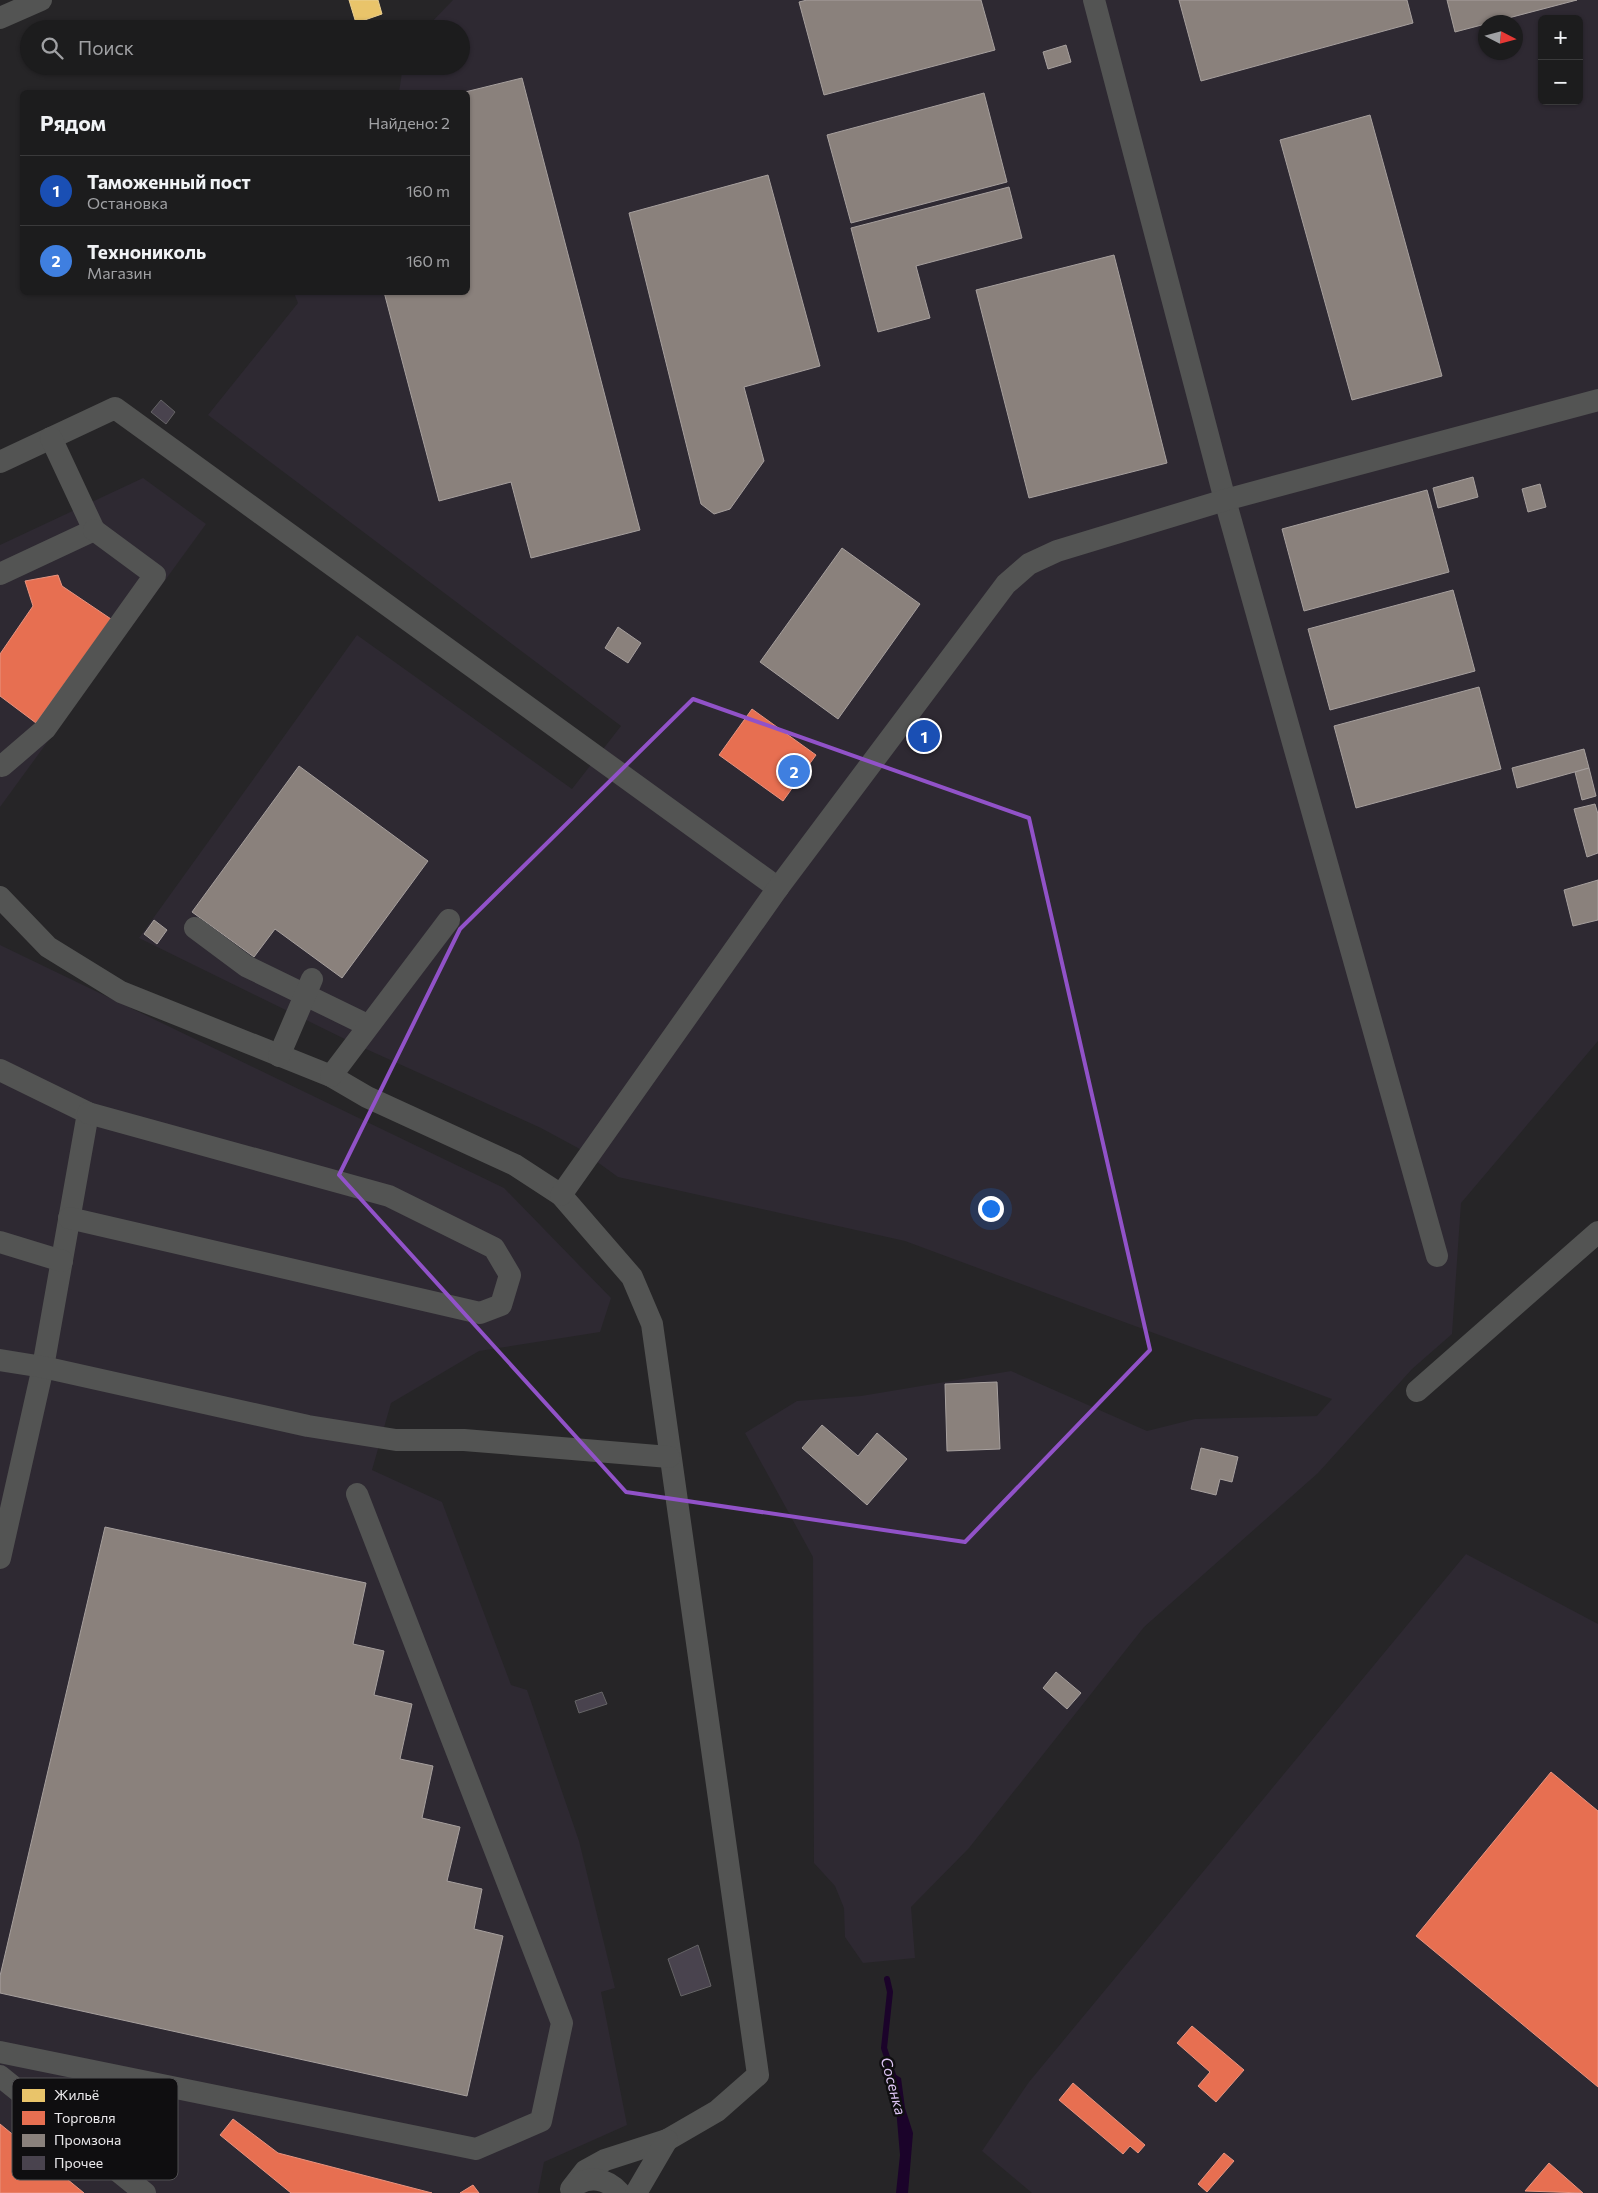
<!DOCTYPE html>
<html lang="ru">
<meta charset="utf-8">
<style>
body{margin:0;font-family:Commissioner,sans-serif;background:#252526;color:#f1f3f6}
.controls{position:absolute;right:15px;top:15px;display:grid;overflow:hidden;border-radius:8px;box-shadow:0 1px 4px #0004}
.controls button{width:45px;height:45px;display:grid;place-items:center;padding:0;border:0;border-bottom:1px solid #3a3a3b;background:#1c1c1d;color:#f1f3f6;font:25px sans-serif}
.compass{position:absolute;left:1478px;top:15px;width:45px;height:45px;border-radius:50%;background:#1c1c1d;box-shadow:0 1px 4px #0004;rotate:96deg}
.you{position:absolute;left:990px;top:1208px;width:18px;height:18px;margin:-12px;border:4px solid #fff;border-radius:50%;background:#1a73e8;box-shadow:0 0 0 8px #1a73e833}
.badge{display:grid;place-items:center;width:32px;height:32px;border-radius:50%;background:#a6a4a7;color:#fff;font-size:16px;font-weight:700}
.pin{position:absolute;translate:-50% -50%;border:2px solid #fff;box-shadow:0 1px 5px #0006}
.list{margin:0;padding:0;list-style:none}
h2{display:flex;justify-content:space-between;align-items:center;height:65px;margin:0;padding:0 20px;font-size:21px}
h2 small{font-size:16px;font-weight:400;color:#a0a1a4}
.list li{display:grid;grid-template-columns:32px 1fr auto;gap:15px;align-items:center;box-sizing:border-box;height:70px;padding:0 20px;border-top:1px solid #3a3a3b}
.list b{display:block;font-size:19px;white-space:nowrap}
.list p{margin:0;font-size:16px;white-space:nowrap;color:#a0a1a4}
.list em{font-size:16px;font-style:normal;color:#a0a1a4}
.icon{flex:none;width:28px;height:28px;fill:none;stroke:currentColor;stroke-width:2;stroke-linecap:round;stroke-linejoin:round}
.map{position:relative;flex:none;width:1598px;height:2193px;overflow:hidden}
.search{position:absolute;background:#1c1c1d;box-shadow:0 1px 4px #0004;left:20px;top:20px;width:450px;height:55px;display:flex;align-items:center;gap:12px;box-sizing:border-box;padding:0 18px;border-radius:28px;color:#a0a1a4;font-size:19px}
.panel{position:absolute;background:#1c1c1d;box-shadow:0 1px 4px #0004;left:20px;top:90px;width:450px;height:205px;border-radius:8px}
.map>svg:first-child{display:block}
</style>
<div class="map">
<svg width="1598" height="2193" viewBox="0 0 1598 2193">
<rect width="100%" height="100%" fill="#262527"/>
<g fill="#2e2932" fill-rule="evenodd">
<path d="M453,0H1598V1041L1461,1203L1452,1334L1412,1369L1318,1473L1144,1627L969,1848L911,1907L915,1958L863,1963L845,1937L844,1908L835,1886L814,1863L813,1557L745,1433L797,1401L861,1396L1011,1371L1147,1431L1195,1419L1317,1416L1332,1399L905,1241L618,1177L578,1148L541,1128L355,1044L139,938L357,635L572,789L621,726L208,415L298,303L294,293L468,292V92H399L403,66H461V29H425ZM1542,19H1579V101H1542ZM1486,22H1516V52H1486Z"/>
<path d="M143,478L206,524L0,807V545Z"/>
<path d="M0,945L504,1188L611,1298L600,1332L479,1351L391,1403L372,1470L442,1502L511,1685L527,1690L579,1841L615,1988L601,1992L627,2125L544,2162L538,2193H0Z"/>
<path d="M1466,1554L1598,1624V2193H1032L982,2151L1029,2082Z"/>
</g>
<path fill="#1b032a" d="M893,2073L901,2078L905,2108L913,2133L908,2193H896L900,2155Z"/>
<path fill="#e9c46a" stroke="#eacf91" d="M349,0H378L382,14L356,23Z"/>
<g fill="#e76f51" stroke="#e89480">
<path d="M58,575L62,586L111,619L36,723L0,696V654L33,606L25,581Z"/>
<path d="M752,709L816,755L783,801L719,755Z"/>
<path d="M1551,1772L1598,1811V2087L1416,1936Z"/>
<path d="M1192,2026L1244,2070L1216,2102L1198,2086L1210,2072L1177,2043Z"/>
<path d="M1073,2083L1145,2145L1138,2153L1130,2146L1123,2154L1059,2100Z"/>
<path d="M233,2119L278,2153L432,2193H291L220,2135Z"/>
<path d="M0,2124L84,2193H0Z"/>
<path d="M1224,2153L1234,2161L1207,2192L1198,2184Z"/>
<path d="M1549,2163L1583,2193L1525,2191Z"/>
<path d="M473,2185L479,2193H460Z"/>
</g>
<g fill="#8a817c" stroke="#a7a09e">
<path d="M807,0H981L995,50L824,95L799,2Z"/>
<path d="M1179,0H1407L1413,23L1201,81Z"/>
<path d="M1447,0H1577L1455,32Z"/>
<path d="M1066,45L1071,62L1048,69L1043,52Z"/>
<path d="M522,78L640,530L531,558L511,482L439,501L384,292H468V92H465Z"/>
<path d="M984,93L1007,182L851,223L827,135Z"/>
<path d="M1370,115L1442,376L1352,400L1280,140Z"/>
<path d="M768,175L820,366L744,387L764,461L730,509L714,514L701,504L629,213Z"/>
<path d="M1009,187L1022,238L916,266L930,318L878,332L851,228Z"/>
<path d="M1114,255L1167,463L1029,498L976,290Z"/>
<path d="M1473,477L1478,497L1438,508L1433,488Z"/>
<path d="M1540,484L1546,507L1528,512L1522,489Z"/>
<path d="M1427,490L1449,572L1304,611L1282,529Z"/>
<path d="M842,548L920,604L838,719L760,662Z"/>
<path d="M1453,590L1475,671L1330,710L1308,629Z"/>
<path d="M618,627L641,643L628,663L605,648Z"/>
<path d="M1479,687L1501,769L1356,808L1334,726Z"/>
<path d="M1584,749L1589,768L1517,788L1512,768Z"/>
<path d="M299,766L428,861L342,978L275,929L254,957L192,912Z"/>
<path d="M1589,768L1596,796L1582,800L1575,772Z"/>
<path d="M1595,804L1598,814V853L1587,857L1574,809Z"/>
<path d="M1598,880V920L1573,926L1564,890Z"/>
<path d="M154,920L167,930L157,944L144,934Z"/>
<path d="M997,1382L1000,1449L947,1451L945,1384Z"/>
<path d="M822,1425L858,1456L877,1433L907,1459L867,1505L802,1448Z"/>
<path d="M1201,1448L1238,1457L1232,1482L1220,1479L1216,1495L1191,1489Z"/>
<path d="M105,1527L366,1583L353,1644L384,1651L374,1695L412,1704L400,1759L433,1766L422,1818L460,1827L447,1881L482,1889L474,1929L503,1936L467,2096L0,1993V1976Z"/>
<path d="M1056,1672L1081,1693L1067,1709L1043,1688Z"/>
</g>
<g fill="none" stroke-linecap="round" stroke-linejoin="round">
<path stroke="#1b032a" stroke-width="6" d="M887,1979L890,1992L884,2048L895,2081"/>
</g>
<g fill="#49434e" stroke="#656466">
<path d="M161,400L175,412L166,424L151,412Z"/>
<path d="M602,1692L607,1704L579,1713L575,1701Z"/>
<path d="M698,1945L711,1986L681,1996L668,1959Z"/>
</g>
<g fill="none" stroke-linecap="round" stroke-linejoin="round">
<g stroke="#535453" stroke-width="22">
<path d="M1094,0L1225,500L1437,1256"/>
<path d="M0,18L41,0"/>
<path d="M0,462L115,408L778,888"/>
<path d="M0,574L94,530L51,438"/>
<path d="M2,766L45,729L155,575L94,530"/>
<path d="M0,897L48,947L121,992L331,1076L367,1097L515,1165L561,1195L632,1277L652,1324L758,2075L717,2111L667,2140L605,2160L585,2171L571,2189"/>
<path d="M195,928L246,966L367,1025"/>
<path d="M279,1056L312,979"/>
<path d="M0,1070L88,1113L43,1367L0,1558"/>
<path d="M331,1076L449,920"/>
<path d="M561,1195L778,888L1006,584L1029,564L1057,551L1225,500L1598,400"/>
<path d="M69,1218L480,1313L501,1305L510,1275L494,1248L389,1196L88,1113"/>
<path d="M0,1242L62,1261"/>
<path d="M0,1360L43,1367L308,1426L396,1440H464L669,1457"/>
<path d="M1417,1391L1598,1232"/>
<path d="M0,2052L476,2149L541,2121L562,2023L357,1494"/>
<path d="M0,2076L145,2193"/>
<path d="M573,2187C589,2175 607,2178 620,2193"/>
<path d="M636,2193L667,2140"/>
</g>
</g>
<path fill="none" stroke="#9152c8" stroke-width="4" stroke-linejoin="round" d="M693,699L1029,818L1150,1350L965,1542L626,1492L339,1175L460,929Z"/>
<g text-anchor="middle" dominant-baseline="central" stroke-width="5" stroke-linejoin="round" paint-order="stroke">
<g font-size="15" font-style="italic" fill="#dec6f5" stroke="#0f0e10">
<text transform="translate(894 2086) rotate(75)">Сосенка</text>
</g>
</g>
<rect x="12" y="2078" width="166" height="102" rx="8" fill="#0f0e10" stroke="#515052" stroke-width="1"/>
<rect x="22" y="2089" width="23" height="13" fill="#e9c46a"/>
<rect x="22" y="2111" width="23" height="14" fill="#e76f51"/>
<rect x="22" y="2134" width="23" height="13" fill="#8a817c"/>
<rect x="22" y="2156" width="23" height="14" fill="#49434e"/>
<g font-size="14" fill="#ebe9ec">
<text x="54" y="2100">Жильё</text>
<text x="54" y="2123">Торговля</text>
<text x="54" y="2145">Промзона</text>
<text x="54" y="2168">Прочее</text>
</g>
</svg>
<div class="controls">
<button>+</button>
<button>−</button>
</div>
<svg class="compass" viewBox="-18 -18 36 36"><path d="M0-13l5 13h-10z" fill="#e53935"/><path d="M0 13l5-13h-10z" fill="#a0a1a4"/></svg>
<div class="you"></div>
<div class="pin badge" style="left:924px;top:736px;background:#1a4fb4">1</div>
<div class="pin badge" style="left:794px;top:771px;background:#3f7fe0">2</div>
<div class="search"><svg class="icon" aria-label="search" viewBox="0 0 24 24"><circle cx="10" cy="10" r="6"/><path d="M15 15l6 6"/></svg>Поиск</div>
<section class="panel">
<h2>Рядом<small>Найдено: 2</small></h2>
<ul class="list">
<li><span class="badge" style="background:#1a4fb4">1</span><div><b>Таможенный пост</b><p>Остановка</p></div><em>160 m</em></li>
<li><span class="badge" style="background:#3f7fe0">2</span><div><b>Технониколь</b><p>Магазин</p></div><em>160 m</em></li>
</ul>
</section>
</div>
